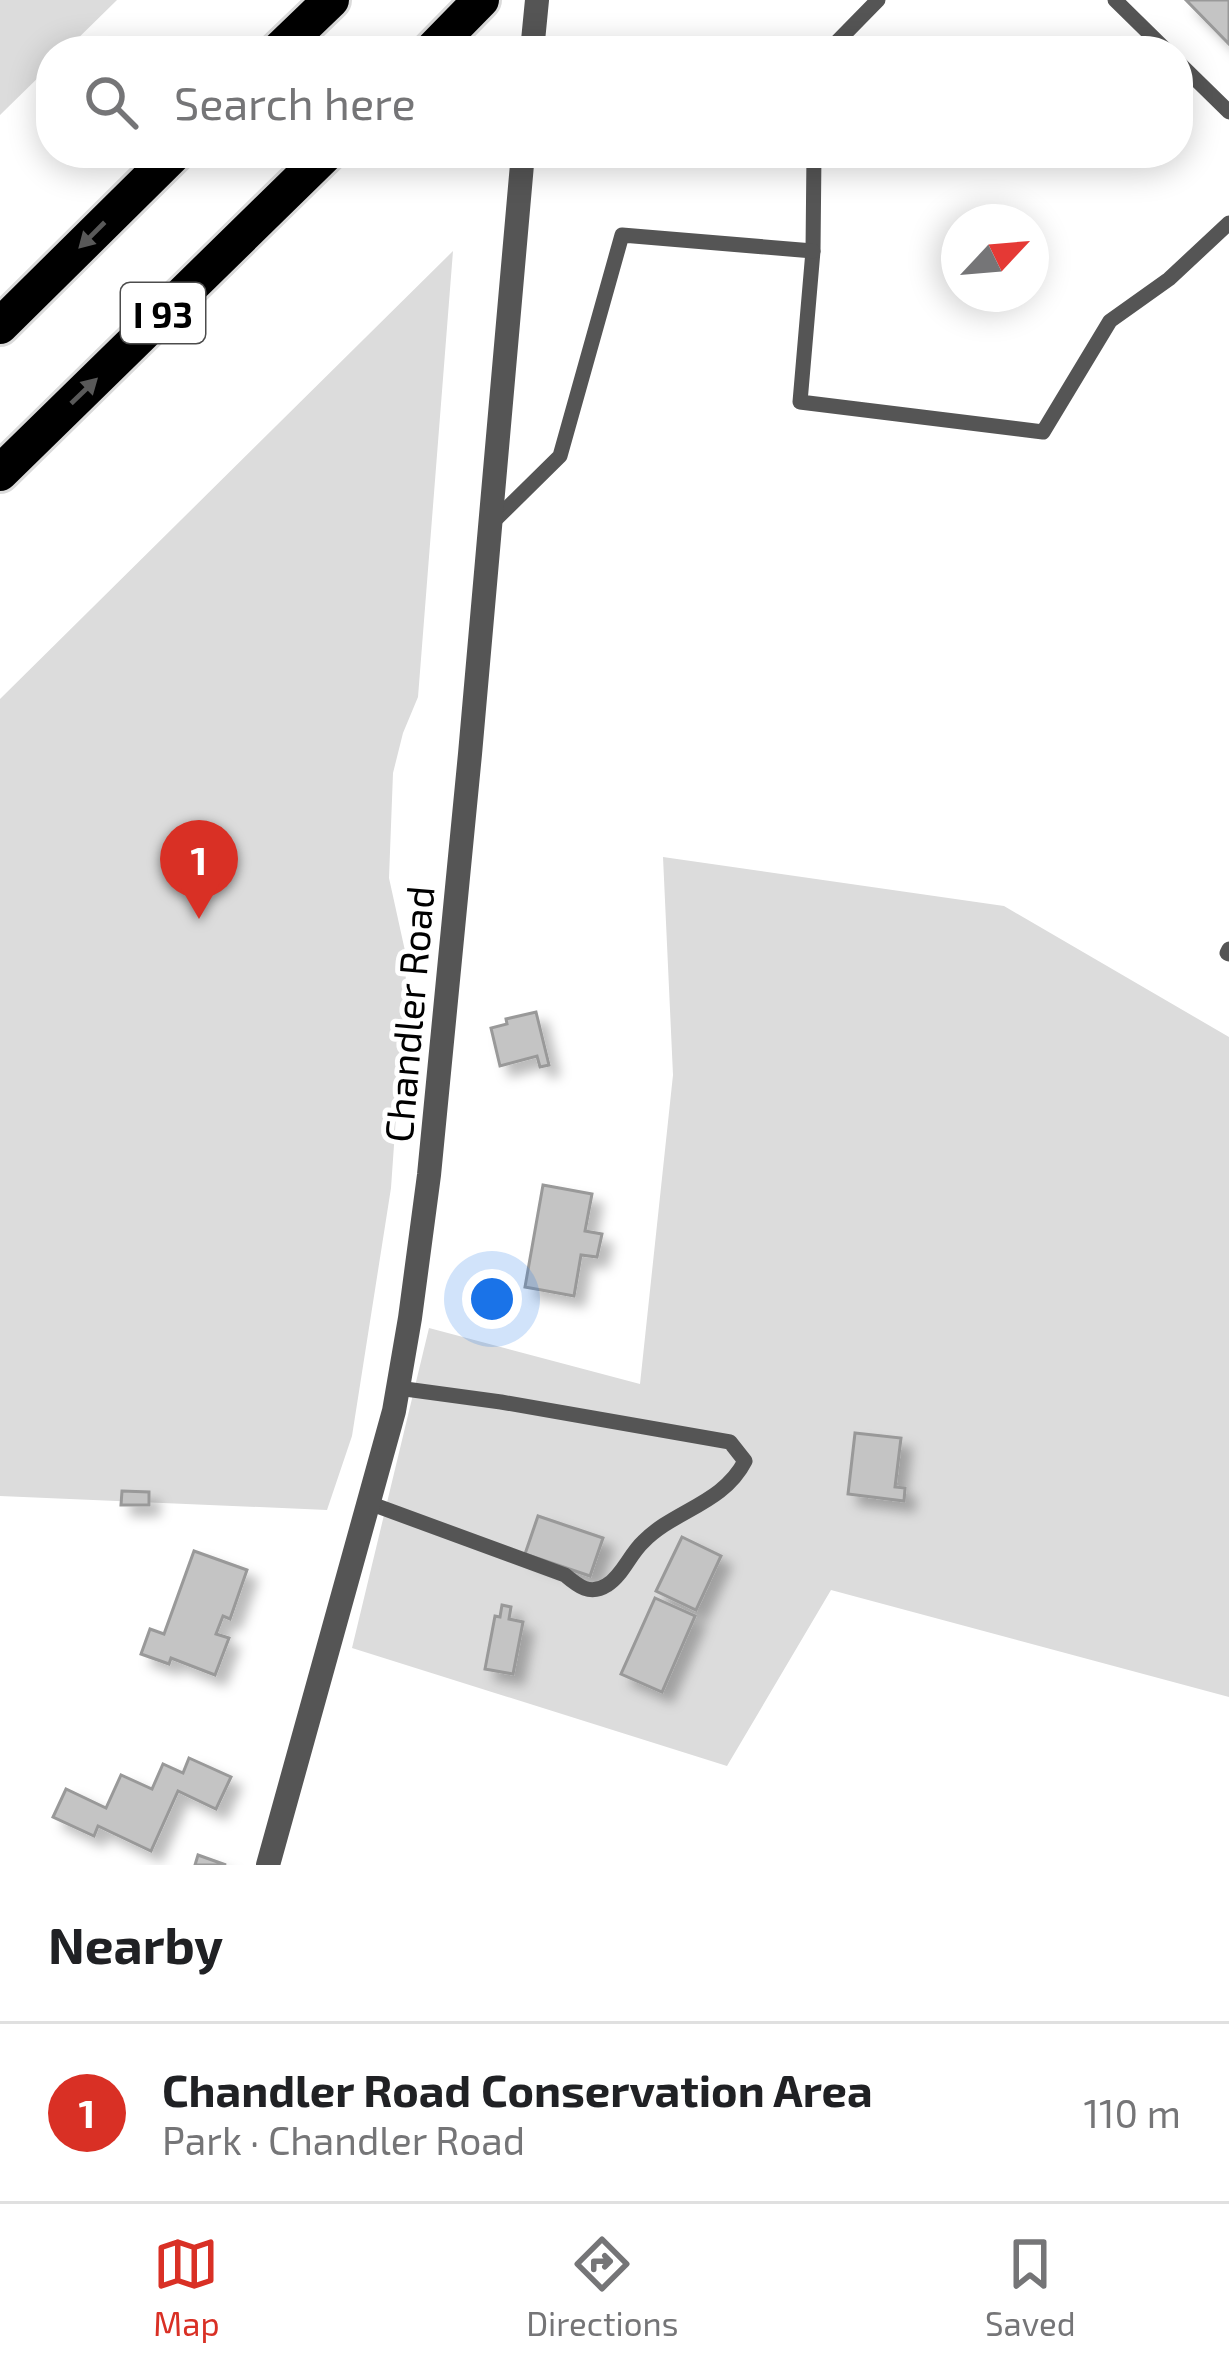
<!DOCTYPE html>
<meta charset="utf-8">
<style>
body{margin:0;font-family:"Exo 2",sans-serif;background:#f2f2f2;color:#202124}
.compass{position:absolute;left:941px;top:204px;width:108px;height:108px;border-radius:50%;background:#fff;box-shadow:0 6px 30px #0003;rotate:64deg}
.you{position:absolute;left:492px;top:1299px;width:42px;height:42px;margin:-30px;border:9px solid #fff;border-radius:50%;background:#1a73e8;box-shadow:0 0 0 18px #1a73e833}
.badge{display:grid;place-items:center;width:78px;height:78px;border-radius:50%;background:#d93025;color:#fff;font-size:39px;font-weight:700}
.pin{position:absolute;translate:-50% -99px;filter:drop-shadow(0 3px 6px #0008)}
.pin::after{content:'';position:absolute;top:63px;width:42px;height:36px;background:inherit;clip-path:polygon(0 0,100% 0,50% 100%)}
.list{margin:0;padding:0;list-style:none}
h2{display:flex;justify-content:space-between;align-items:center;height:156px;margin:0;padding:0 48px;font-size:51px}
h2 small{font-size:39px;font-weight:400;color:#757577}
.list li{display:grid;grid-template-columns:78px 1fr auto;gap:36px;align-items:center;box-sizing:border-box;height:180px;padding:0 48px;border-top:3px solid #e0e0e0}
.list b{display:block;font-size:45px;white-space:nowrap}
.list p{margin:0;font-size:39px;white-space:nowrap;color:#757577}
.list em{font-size:39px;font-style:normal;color:#757577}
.icon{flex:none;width:66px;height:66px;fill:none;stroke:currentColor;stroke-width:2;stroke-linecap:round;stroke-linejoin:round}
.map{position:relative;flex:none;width:1229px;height:1865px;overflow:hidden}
.search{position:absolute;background:#fff;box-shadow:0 6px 30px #0003;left:36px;right:36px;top:36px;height:132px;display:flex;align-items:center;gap:30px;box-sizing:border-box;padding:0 42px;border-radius:48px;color:#757577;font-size:45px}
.sheet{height:336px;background:#fff}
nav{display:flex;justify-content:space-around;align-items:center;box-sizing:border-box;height:168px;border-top:3px solid #e0e0e0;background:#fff;font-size:33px;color:#757577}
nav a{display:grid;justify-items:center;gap:6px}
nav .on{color:#d93025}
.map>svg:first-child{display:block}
</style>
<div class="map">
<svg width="1229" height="1865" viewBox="0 0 1229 1865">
<defs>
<filter id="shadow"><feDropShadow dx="10" dy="10" stdDeviation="6" flood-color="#0004"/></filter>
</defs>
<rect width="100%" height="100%" fill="#fff"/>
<g fill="#dcdcdc">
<path d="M0,0H117L65,51H51V65L0,115Z"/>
<path d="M453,251L418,697L403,733L393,773L389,878L407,960L391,1188L352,1436L327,1510L0,1496V699Z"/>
<path d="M663,857L1004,906L1229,1037V1697L831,1590L727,1766L352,1648L429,1328L640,1384L673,1075Z"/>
</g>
<g fill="#c4c4c4" stroke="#999" stroke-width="3" filter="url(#shadow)">
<path d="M1186,0H1229V44Z"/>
<path d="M536,1012L549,1065L540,1067L537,1056L500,1066L491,1028L507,1024L506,1019Z"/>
<path d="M543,1185L592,1194L585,1231L602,1234L597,1257L581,1255L574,1296L525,1287Z"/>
<path d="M855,1433L901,1438L895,1487L905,1488L904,1501L848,1494Z"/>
<path d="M122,1491L149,1492V1505H121Z"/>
<path d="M538,1516L603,1538L590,1576L525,1554Z"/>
<path d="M682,1537L721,1556L696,1610L656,1591Z"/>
<path d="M194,1551L247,1570L230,1619L223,1616L216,1634L229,1638L215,1675L171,1658L169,1664L141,1654L150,1629L164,1634Z"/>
<path d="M655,1598L695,1616L662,1692L621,1674Z"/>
<path d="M502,1605L511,1607L509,1619L523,1622L513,1674L485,1669L495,1616L500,1617Z"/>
<path d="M189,1758L231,1777L216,1809L178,1791L151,1851L98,1826L94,1836L53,1817L66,1789L106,1808L121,1775L152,1789L163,1764L183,1773Z"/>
<path d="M198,1855L226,1865H195Z"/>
</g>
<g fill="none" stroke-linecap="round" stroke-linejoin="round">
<defs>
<g id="motorway">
<path d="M278,51L331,0"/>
<path d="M431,51L481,0"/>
<path d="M0,326L175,153"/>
<path d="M0,473L327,153"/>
</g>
</defs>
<use href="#motorway" stroke="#dbdbdb" stroke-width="42"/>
<g stroke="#555" stroke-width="15">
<path d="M1115,0L1167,51"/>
<path d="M828,51L878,0"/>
<path d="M1178,62L1229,112"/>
<path d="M814,153L813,251L800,402L1043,432L1110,321L1169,279L1229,223"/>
<path d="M491,524L560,456L622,235L813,251"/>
<path d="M1229,949L1227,953L1229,954"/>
<path d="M369,1503L565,1575C578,1586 590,1596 607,1585C622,1576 630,1554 643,1542C674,1510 723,1504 745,1461L730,1442L501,1402L398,1388"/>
</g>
<g stroke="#555" stroke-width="24">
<path d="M532,51L537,0"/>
<path d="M268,1865L394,1411L410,1318L429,1175L470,754L523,153"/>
</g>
<use href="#motorway" stroke="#000" stroke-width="36"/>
</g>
<defs><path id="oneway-solid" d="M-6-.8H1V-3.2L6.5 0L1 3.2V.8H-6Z" transform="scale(3)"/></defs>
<g fill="#595959">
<use href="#oneway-solid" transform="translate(92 235) rotate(135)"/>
<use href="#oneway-solid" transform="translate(84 391) rotate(-44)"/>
</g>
<g text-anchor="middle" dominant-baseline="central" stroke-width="10" stroke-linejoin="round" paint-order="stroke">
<rect fill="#fff" stroke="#4c4c4c" stroke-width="3" x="121" y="283" width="84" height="60" rx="9"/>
<g font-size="36" font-weight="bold" fill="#000">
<text x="163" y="313">I 93</text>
</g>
<g font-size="39" fill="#000" stroke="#fff">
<text transform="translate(408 1014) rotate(-85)">Chandler Road</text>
</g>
</g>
</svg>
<svg class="compass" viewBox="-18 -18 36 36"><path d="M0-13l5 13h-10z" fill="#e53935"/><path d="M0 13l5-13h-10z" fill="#757577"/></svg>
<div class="you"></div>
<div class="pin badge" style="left:199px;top:919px">1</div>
<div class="search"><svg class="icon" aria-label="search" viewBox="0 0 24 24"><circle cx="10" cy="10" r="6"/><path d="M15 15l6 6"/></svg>Search here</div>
</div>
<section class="sheet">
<h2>Nearby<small></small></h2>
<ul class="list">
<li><span class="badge">1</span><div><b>Chandler Road Conservation Area</b><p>Park · Chandler Road</p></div><em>110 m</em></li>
</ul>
</section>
<nav>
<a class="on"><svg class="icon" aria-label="map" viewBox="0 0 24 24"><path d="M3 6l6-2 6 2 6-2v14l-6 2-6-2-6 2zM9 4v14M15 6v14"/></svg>Map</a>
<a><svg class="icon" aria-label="directions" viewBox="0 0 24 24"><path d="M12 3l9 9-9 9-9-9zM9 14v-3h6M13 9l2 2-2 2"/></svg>Directions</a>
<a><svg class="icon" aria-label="saved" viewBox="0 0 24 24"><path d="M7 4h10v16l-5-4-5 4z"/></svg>Saved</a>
</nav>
